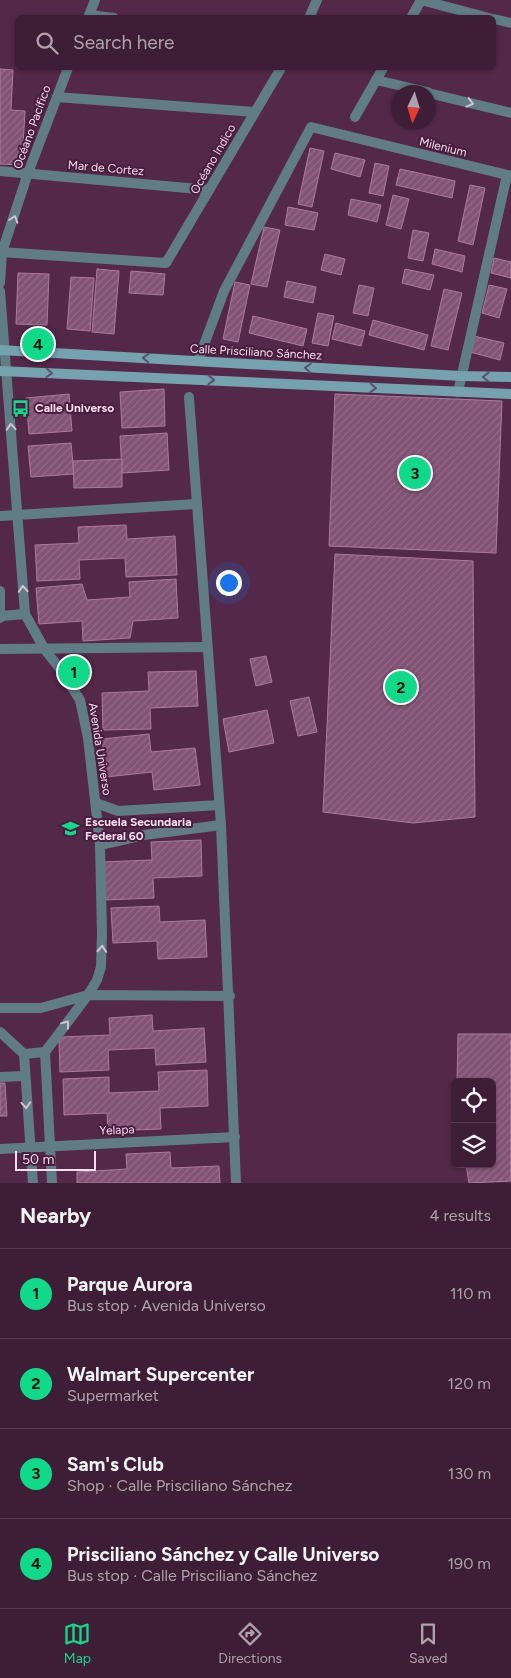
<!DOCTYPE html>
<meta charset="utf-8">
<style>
body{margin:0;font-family:Figtree,sans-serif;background:#492b42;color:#f1f3f6}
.controls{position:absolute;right:15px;bottom:15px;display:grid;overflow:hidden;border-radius:8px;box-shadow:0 1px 4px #0004}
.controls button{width:45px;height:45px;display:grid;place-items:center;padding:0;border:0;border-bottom:1px solid #573c51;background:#3e1e36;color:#f1f3f6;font:25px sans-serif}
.compass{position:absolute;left:391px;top:85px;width:45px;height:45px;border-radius:50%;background:#3e1e36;box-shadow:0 1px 4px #0004;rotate:184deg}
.scale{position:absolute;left:15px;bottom:12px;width:81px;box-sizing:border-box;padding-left:5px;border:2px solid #f8dcef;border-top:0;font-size:14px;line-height:18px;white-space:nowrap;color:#f8dcef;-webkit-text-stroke:4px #481d3d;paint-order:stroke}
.you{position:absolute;left:228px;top:582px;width:18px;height:18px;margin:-12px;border:4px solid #fff;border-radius:50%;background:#1a73e8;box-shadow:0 0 0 8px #1a73e833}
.badge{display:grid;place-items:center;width:32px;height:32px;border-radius:50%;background:#10d98a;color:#111;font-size:16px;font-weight:700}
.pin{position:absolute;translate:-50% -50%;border:2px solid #fff;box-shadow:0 1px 5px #0006}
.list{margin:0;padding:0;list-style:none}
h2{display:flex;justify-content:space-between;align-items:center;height:65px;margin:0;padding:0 20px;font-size:21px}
h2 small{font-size:16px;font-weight:400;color:#ada2ad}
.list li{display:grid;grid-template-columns:32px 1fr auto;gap:15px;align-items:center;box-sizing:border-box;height:90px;padding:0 20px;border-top:1px solid #573c51}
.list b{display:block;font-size:19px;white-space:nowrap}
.list p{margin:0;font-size:16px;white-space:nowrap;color:#ada2ad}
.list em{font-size:16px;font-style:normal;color:#ada2ad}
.icon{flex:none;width:28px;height:28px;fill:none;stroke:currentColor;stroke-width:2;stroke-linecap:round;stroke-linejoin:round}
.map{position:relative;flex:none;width:511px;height:1183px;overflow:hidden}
.search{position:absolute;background:#3e1e36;box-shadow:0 1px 4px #0004;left:15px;right:15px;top:15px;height:55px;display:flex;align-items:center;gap:12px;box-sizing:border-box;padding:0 18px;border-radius:8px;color:#ada2ad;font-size:19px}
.sheet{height:425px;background:#3e1e36}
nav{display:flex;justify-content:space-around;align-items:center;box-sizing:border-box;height:70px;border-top:1px solid #573c51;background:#3e1e36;font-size:14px;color:#ada2ad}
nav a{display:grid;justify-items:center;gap:2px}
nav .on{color:#10d98a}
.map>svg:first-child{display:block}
</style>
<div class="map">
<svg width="511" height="1183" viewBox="0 0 511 1183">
<defs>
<pattern id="building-hatch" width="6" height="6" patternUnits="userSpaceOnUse" patternTransform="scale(1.25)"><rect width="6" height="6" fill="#835375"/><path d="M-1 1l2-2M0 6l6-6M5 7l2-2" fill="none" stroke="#956b89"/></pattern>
</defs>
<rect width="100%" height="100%" fill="#532848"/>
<g fill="url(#building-hatch)" stroke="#ad7a9e">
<path d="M0,69L13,70L11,110L25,111L22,165L0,164Z"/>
<path d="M310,148L324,151L312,207L298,204Z"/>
<path d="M335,153L365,160L360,177L331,169Z"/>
<path d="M375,163L389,166L383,196L369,193Z"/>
<path d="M400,169L455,181L452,198L396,185Z"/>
<path d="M470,185L485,188L473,245L458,241Z"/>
<path d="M393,195L409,199L401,229L386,225Z"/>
<path d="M351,199L381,205L377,222L348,215Z"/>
<path d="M288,207L318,213L314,230L285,225Z"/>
<path d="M264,227L280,230L267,287L251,284Z"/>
<path d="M413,230L429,233L423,261L408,258Z"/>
<path d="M435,249L465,256L462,272L432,264Z"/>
<path d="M325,254L345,259L341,275L321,270Z"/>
<path d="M494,258L511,262V278L491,273Z"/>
<path d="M97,269L119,271L114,334L92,332Z"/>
<path d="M405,269L434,275L430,290L402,283Z"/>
<path d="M131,271L165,274L163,295L129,293Z"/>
<path d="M18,273L49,274L47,325L16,324Z"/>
<path d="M71,277L94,278L90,331L67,329Z"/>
<path d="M287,281L316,287L313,303L284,297Z"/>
<path d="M235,282L250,285L238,342L223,339Z"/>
<path d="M359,285L374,288L368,316L353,313Z"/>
<path d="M489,285L507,289L499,318L482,313Z"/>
<path d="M444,289L462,293L448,350L431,346Z"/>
<path d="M318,313L334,316L328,346L312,343Z"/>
<path d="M253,316L307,329L303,346L249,333Z"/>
<path d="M373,320L428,335L424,350L369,335Z"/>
<path d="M336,323L365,331L361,346L332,339Z"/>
<path d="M474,336L504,343L500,360L470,352Z"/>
<path d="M164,389L165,426L122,428L120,392Z"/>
<path d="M69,394L72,431L29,434L26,398Z"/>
<path d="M335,394L502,401L496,553L329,546Z"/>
<path d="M167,433L169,470L122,473L120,436Z"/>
<path d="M71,443L74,474L31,477L28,446Z"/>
<path d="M122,459V487L74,488L73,461Z"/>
<path d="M126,525L127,539L175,536L177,575L126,577L125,558L79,560L80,579L37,581L35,545L79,543L78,527Z"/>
<path d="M335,554L473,561L475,817L413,823L323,812Z"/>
<path d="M176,579L178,618L133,621L130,638L83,641L82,621L39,624L36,588L82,584L87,600L130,597L129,582Z"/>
<path d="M266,656L272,682L256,686L250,659Z"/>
<path d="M196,671L198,706L150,708L151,729L103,730L102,693L149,691L148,672Z"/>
<path d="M309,697L317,732L298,736L290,701Z"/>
<path d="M267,710L274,743L229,752L223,719Z"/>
<path d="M149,734L151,752L195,748L200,785L154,790L152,772L106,777L102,739Z"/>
<path d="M201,840L202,876L153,878L154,898L104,900L102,862L152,860L151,842Z"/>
<path d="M159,906L160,922L205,920L207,957L158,959L157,941L113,943L111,908Z"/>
<path d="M152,1015L153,1031L204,1028L206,1062L156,1065L155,1048L108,1050L109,1070L60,1072L59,1042L62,1037L110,1035L109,1018Z"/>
<path d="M458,1034H511V1181L469,1183L466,1164H492V1082H457Z"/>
<path d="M207,1070L208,1106L160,1108L161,1129L108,1131L107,1113L64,1115L63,1079L109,1077V1093L159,1091L158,1072Z"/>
<path d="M0,1083H5L7,1116H0Z"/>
<path d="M170,1152L171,1168L219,1166L220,1183H77V1172L127,1169L126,1154Z"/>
</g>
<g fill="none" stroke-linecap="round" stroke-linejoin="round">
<g stroke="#607d85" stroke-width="10">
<path d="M89,15L114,18"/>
<path d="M88,18L95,0"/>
<path d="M309,18L317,0"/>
<path d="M411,18L421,0L489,18"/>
<path d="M494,19L511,23"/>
<path d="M376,80L428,92"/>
<path d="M428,93L511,113"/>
<path d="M57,97L254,112"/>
<path d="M355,117L383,68"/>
<path d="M0,171L209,190"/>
<path d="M0,252L166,263L281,68"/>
<path d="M0,283L2,252L28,173L68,68"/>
<path d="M0,291L25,614L45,650L61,670L80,700L88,738L100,845L102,934L101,967L97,980L88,995L45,1052L52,1183"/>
<path d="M198,361L224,291L311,127L511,176"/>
<path d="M458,392L507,175"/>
<path d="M189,397L221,825L236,1183"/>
<path d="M0,516L196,504"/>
<path d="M0,591V618"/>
<path d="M1,616L25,614"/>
<path d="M0,649L207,647"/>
<path d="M96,803L118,811L219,805"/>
<path d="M100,845L144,835L221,825"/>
<path d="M0,1008H41L88,995L230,996"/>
<path d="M0,1032L24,1054L33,1183"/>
<path d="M24,1054L45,1052"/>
<path d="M0,1077L24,1076"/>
<path d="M0,1149L235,1137"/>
</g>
<g stroke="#74a2af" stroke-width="10">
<path d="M0,350L461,376L511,377"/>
<path d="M0,371L511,394"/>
</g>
</g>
<defs><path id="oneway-chevron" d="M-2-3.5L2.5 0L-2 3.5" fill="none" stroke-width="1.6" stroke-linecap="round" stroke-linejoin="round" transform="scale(1.25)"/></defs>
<g stroke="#d2c4d4">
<use href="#oneway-chevron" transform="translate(470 103) rotate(14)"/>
<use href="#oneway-chevron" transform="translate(14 219) rotate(-72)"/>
<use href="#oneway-chevron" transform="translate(11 427) rotate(-94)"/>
<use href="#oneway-chevron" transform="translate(23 589) rotate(-94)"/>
<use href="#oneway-chevron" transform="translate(102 949) rotate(-87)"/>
<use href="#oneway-chevron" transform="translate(66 1024) rotate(-53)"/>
<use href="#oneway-chevron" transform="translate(26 1105) rotate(86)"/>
</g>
<g stroke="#5a526b">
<use href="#oneway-chevron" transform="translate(146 358) rotate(-177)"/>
<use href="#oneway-chevron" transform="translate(308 368) rotate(-177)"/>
<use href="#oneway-chevron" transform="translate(49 373) rotate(3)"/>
<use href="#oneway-chevron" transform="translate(486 377) rotate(-179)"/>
<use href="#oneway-chevron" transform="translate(211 380) rotate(2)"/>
<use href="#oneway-chevron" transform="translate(373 388) rotate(3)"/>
</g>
<defs>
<symbol id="bus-bare" viewBox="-9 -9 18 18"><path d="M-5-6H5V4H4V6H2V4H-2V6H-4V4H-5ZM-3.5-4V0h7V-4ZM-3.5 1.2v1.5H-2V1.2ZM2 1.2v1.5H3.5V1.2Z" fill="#10d98a" stroke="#481d3d" stroke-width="2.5" paint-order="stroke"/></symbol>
<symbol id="school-bare" viewBox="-9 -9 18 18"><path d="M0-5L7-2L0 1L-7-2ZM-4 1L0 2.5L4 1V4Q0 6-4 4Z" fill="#10d98a" stroke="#481d3d" stroke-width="2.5" paint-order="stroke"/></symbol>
</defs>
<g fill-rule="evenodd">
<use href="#bus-bare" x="8" y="396" width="25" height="25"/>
<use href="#school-bare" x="58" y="816" width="25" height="25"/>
</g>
<g text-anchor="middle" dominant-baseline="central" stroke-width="4" stroke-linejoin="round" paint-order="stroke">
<g font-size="12" fill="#f8dcef" stroke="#481d3d">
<text transform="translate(32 127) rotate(-70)">Océano Pacífico</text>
<text transform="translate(443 147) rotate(14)">Milenium</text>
<text transform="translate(213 159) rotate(-60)">Océano Indico</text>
<text transform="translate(106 168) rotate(5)">Mar de Cortez</text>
<text transform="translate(256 352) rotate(3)">Calle Prisciliano Sánchez</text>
<text transform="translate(100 749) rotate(81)">Avenida Universo</text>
<text transform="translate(117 1130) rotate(-2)">Yelapa</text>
</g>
<g font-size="12" font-weight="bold" fill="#f8dcef" stroke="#481d3d" text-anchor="start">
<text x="35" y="408">Calle Universo</text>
<text x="85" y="822">Escuela Secundaria<tspan x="85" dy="14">Federal 60</tspan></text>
</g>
</g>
</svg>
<div class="controls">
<button><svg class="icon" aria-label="locate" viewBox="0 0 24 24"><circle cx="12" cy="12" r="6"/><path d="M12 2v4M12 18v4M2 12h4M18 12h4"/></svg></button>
<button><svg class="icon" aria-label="layers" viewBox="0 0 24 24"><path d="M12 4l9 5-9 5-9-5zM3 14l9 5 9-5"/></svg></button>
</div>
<svg class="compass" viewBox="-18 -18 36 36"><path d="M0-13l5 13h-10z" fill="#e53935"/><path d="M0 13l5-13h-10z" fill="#ada2ad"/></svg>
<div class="scale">50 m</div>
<div class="you"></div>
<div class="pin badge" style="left:74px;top:672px">1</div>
<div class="pin badge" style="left:401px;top:687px">2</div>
<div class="pin badge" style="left:415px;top:473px">3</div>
<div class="pin badge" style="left:38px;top:344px">4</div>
<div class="search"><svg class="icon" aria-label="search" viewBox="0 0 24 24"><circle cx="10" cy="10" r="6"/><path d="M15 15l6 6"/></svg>Search here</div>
</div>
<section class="sheet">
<h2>Nearby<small>4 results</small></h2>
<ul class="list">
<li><span class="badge">1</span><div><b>Parque Aurora</b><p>Bus stop · Avenida Universo</p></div><em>110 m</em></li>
<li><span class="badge">2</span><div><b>Walmart Supercenter</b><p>Supermarket</p></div><em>120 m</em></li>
<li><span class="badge">3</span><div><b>Sam's Club</b><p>Shop · Calle Prisciliano Sánchez</p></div><em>130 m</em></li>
<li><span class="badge">4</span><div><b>Prisciliano Sánchez y Calle Universo</b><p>Bus stop · Calle Prisciliano Sánchez</p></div><em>190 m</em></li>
</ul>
</section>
<nav>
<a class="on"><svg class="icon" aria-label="map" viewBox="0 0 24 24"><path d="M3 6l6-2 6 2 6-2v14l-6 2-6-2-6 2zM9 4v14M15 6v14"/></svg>Map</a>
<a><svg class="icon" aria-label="directions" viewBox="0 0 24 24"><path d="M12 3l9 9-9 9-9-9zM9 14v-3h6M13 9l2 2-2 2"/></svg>Directions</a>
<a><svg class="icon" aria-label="saved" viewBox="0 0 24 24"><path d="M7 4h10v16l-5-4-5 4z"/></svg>Saved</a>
</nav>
